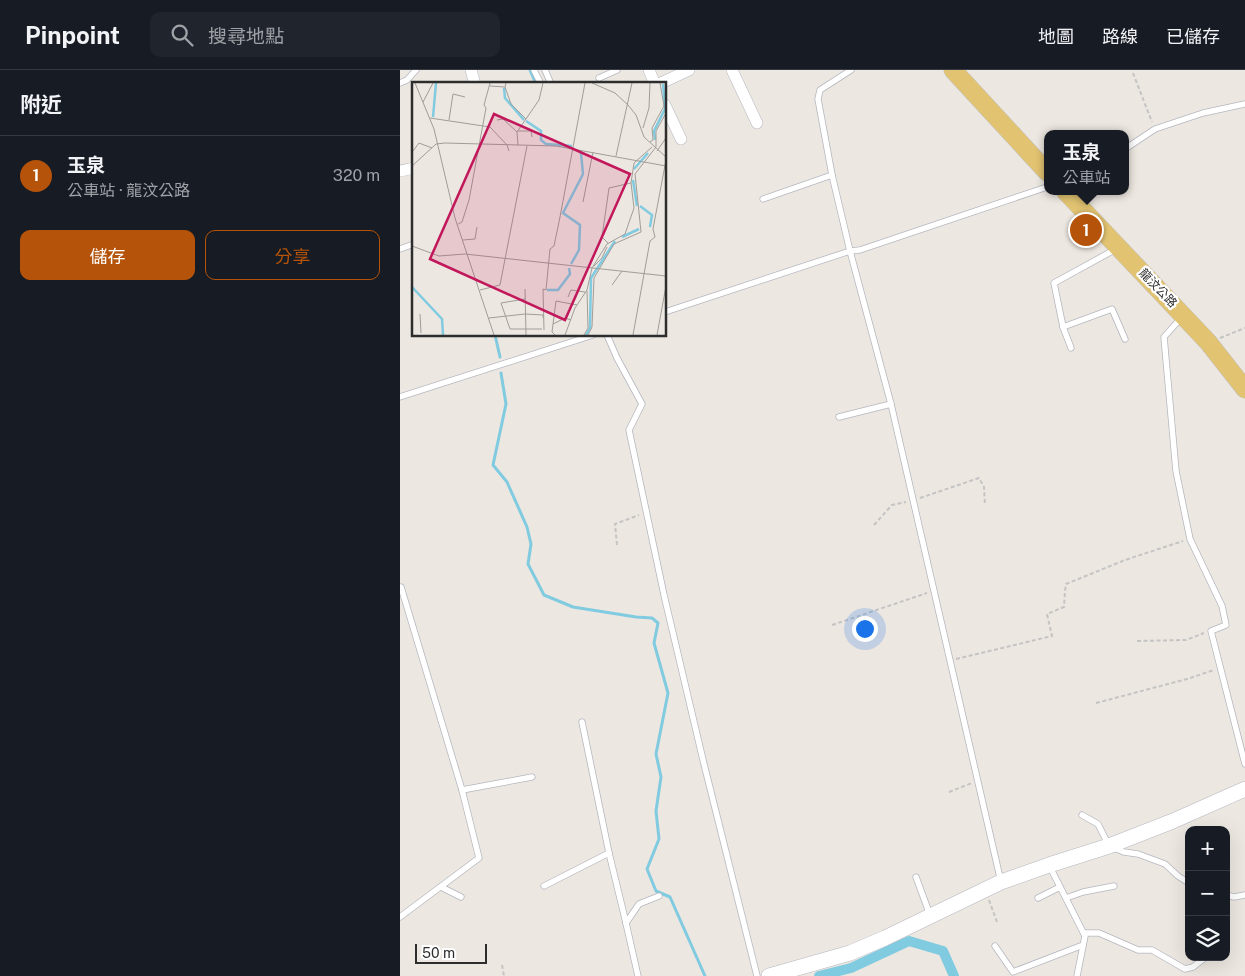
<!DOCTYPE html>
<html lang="zh-TW">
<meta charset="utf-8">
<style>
body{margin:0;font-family:"Public Sans","Noto Sans TC",sans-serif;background:#20242c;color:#f1f3f6}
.controls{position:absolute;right:15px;bottom:15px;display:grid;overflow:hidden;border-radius:10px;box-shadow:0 5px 20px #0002}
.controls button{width:45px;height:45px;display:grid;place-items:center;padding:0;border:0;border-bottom:1px solid #363941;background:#171b24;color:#f1f3f6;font:25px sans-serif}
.scale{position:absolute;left:15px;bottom:12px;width:72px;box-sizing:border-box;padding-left:5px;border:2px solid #2d2d2d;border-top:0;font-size:14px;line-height:18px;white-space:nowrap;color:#2d2d2d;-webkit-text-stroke:4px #fff;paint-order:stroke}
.you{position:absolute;left:464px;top:558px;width:18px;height:18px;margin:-12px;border:4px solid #fff;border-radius:50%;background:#1a73e8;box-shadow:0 0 0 8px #1a73e833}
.badge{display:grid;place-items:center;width:32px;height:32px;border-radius:50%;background:#b45309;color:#fff;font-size:16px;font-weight:700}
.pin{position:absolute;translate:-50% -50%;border:2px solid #fff;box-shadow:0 1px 5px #0006}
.popup{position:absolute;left:644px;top:60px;width:85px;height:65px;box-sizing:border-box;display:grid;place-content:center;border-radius:10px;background:#171b24;filter:drop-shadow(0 1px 4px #0005);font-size:16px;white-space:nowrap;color:#9ea1a6}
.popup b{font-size:19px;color:#f1f3f6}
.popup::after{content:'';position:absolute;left:50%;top:100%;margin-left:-10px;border:10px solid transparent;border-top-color:#171b24}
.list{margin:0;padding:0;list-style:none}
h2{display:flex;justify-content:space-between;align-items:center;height:65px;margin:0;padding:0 20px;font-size:21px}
h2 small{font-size:16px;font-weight:400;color:#9ea1a6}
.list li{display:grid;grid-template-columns:32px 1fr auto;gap:15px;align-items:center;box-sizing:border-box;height:80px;padding:0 20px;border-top:1px solid #363941}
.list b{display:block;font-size:19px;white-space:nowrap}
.list p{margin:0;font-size:16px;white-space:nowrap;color:#9ea1a6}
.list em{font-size:16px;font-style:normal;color:#9ea1a6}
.actions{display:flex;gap:10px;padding:15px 20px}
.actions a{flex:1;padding:11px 0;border:1px solid #b45309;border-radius:10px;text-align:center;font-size:18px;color:#b45309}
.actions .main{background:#b45309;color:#fff}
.icon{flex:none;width:28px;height:28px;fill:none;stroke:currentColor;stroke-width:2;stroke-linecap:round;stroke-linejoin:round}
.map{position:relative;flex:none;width:845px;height:906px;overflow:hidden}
header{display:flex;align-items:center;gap:30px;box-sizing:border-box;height:70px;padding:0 25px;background:#171b24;border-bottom:1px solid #363941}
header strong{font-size:24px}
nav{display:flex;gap:28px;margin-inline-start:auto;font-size:18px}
.search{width:350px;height:45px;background:#20242c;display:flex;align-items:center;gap:12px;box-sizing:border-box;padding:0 18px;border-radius:10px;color:#9ea1a6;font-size:19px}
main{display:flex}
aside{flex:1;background:#171b24}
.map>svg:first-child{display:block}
</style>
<header>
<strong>Pinpoint</strong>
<div class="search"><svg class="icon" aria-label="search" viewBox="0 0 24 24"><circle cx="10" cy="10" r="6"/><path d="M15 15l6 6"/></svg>搜尋地點</div>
<nav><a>地圖</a><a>路線</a><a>已儲存</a></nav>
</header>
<main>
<aside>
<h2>附近<small></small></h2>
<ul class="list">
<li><span class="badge">1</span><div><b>玉泉</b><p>公車站 · 龍汶公路</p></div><em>320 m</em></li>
</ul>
<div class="actions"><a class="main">儲存</a><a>分享</a></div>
</aside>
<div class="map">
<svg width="845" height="906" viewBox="0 0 845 906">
<rect width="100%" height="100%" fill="#ede7e1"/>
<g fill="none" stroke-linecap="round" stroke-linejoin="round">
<g stroke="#81cbe1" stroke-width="3">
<path d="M130,0L136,14"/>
<path d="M95,265L100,287"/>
<path d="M101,303L106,334L93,395L107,412L127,457L131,474L128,494L144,525L173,537L236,547L252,548L258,553L254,573L268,623L256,684L261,707L256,741L259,769L247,799L256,821L270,827L305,906"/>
</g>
<path stroke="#81cbe1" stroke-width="10" d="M419,906L451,898L509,871L543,881L554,906"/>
<defs>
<g id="service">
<path d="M134,0L141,14"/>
<path d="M145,0L151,14"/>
<path d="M451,0L420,20L418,29L432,105L450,181L491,334L601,812"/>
<path d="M199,8L217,0"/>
<path d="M0,13L7,10L16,0"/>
<path d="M725,79L755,59L803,43L845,34"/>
<path d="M363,129L432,105"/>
<path d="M0,179L14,174"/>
<path d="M265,242L450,181L460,180L647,117"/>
<path d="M782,247L764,267L776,401L790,469L822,536L826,555L811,561L845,694"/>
<path d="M663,257L712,239L725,269"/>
<path d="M207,265L217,288L242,334L229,360L264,525L303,690L357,906"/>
<path d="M671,278L663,257L654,213L716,179"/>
<path d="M0,327L193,265"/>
<path d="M439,347L491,334"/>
<path d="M0,517H1L62,720L79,788L0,847"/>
<path d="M182,652L209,783L226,853L238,906"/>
<path d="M62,720L132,707"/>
<path d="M682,745L698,754L709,776L724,782L738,784L765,794L778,806L789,813"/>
<path d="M650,797L685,866L677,906"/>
<path d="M516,807L530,845"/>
<path d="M144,816L209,783"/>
<path d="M41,817L61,827"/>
<path d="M826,825L834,827L845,825"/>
<path d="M638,828L660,817"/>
<path d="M666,828L683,822L714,816"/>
<path d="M226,853L239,834L259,826"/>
<path d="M684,863H699L738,880H752L785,899L793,897L806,887"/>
<path d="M595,876L613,902L683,875"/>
</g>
<g id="minor">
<path d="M71,0L75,14"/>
<path d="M249,0L255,14"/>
<path d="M332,0L357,53"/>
<path d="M259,14L289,0"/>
<path d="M265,35L281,69"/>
<path d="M0,101L14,98"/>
</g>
<path id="secondary" d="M369,906L450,883L485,868L601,812L649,795L709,776L773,751L845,719"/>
<g id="primary">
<path d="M553,0L647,102"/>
<path d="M665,121L808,272L845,319"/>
</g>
</defs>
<use href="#service" stroke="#b4b7bf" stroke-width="7"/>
<use href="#minor" stroke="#b4b7bf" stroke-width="12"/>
<use href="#secondary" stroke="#b4b7bf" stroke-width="16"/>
<use href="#primary" stroke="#c4c4c4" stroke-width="19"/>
<g stroke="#c4c4c4" stroke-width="2" stroke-dasharray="4 2.5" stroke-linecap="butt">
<path d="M733,3L752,52"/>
<path d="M820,268L845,258"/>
<path d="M520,428L579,408L584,417L585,435"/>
<path d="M474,455L492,435L506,432"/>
<path d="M217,475L215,454L239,445"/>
<path d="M432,555L527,523"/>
<path d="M737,571L786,570L804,563"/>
<path d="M556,589L652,566L647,544L664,537L665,521L666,514L725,490L783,471"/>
<path d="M696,633L787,609L814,600"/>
<path d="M549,722L572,713"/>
<path d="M589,830L597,852"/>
<path d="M102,895L104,906"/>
</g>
<use href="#service" stroke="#fff" stroke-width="5.5"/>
<use href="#minor" stroke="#fff" stroke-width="11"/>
<use href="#secondary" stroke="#fff" stroke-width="15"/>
<use href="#primary" stroke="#e1c371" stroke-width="18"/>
</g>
<g text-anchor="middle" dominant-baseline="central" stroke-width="4.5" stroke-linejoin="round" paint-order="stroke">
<g font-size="12" fill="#2d2d2d" stroke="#fff">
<text transform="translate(758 218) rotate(46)">龍汶公路</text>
</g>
</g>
<g transform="translate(12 12)">
<rect width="254" height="254" fill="#ede7e1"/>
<path fill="none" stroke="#81cbe1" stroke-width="2.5" d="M92,6L93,16L112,38M21,35L24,1M114,39L129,49V58L134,62L160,64M243,58L242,49L253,27L251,2M222,87L236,71M221,98L225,124M228,124L240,133L238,145M210,155L227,147M159,182L167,168L168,143L151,131L171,92L169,71M0,205L30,237L31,253M135,208H146L158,192L157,186M174,253L178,246L179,196L203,159"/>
<path fill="none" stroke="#a09d99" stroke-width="1" d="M3,1L22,47L43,136L82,253M180,1L203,11L216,23L224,33L232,55L254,75M78,4L93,5L94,1M93,5L99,22L114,37M11,20L21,1M254,33V54M18,36L78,45L95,63L97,69M37,38L41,12L53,15M85,38L91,37L105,50M231,46L237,26L238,1M106,49H119L120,55M238,60L241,58L240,46L252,24L248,1M106,63L105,50L127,18L131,1M1,69L7,61L20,66M245,69L254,56M204,74L220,1M0,84L24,62L33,61L144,64L254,84M171,120L181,70M46,142L50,140L57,118L74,26L72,23L78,1M51,158L63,157L65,145M196,161L190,155L197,106L219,101M0,164L27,174L53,172L254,194M182,184L190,176L195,165M200,203L210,189M113,207L114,253M68,208L88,203L115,64M156,215L159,208L173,210M113,217L89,221L98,247H130M8,232L9,251M77,236L113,232L131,233V236M141,242L153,236L159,238M132,248L131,207L134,208L138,167L142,164L148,135L173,1M143,253L140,250L144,219L165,223M153,253L163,226L175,208L180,186L195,162L213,152L222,126L219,101L222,81L240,65M172,253L176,246L175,209M176,253L180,245L182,196L202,162L229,150L223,92L244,65V49L254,31M221,253L238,159L243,155L241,147L254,78M245,253L254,204"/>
<path fill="#c2185b" fill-opacity="0.15" stroke="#c2185b" stroke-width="2.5" d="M82,32L218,92L153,238L18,177Z"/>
<rect width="254" height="254" fill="none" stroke="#2d2d2d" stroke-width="2.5"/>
</g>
</svg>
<div class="controls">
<button>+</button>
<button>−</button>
<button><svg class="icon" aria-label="layers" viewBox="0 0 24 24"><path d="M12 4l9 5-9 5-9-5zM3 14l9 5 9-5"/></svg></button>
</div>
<div class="scale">50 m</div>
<div class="you"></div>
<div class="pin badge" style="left:686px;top:160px">1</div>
<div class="popup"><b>玉泉</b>公車站</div>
</div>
</main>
